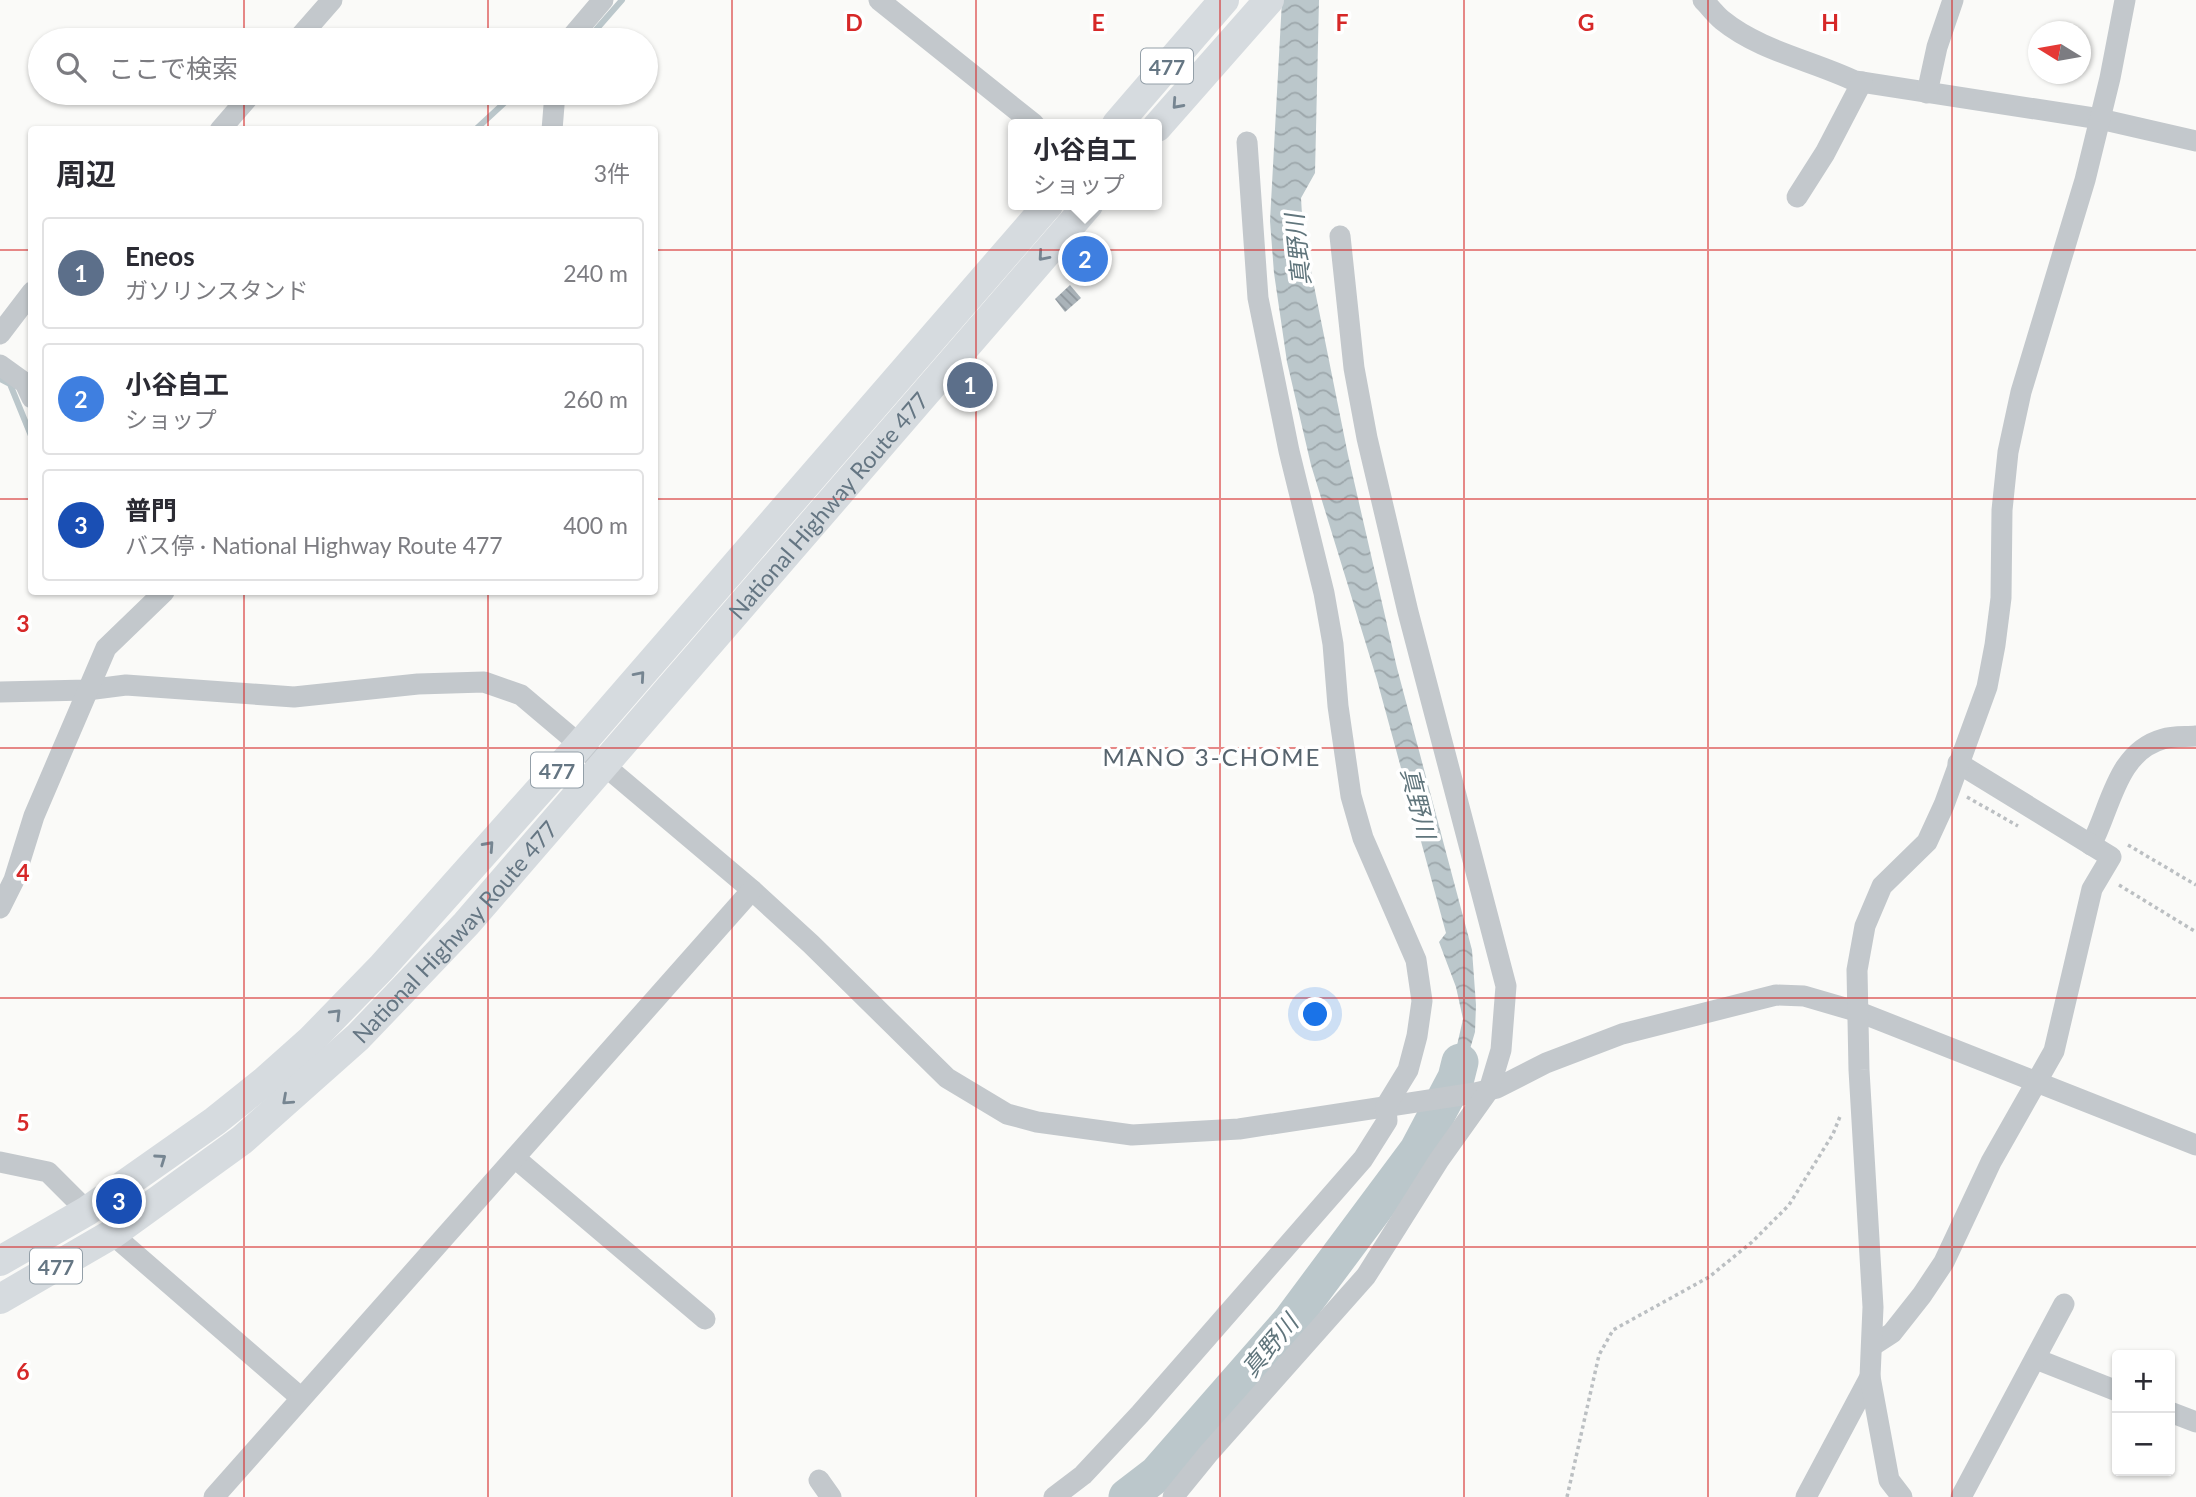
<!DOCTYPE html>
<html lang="ja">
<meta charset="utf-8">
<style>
body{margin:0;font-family:Lato,"Noto Sans JP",sans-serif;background:#f7f7f7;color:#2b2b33}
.controls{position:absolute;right:21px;bottom:21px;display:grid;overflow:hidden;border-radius:7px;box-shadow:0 2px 5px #0004}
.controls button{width:63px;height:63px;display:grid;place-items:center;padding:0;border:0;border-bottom:2px solid #e1e1e2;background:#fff;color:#2b2b33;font:35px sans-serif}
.compass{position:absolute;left:2028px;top:21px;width:63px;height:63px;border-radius:50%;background:#fff;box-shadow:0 2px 5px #0004;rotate:281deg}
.you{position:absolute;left:1316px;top:1015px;width:24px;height:24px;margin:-18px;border:5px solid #fff;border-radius:50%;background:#1a73e8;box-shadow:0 0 0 10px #1a73e833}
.badge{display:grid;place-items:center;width:46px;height:46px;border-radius:50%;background:#d93025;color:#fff;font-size:23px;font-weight:700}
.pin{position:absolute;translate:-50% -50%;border:4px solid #fff;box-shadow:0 2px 7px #0006}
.popup{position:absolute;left:1008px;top:119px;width:154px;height:91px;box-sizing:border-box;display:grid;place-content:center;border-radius:7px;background:#fff;filter:drop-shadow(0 2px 5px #0005);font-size:23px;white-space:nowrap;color:#7c7c81}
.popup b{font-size:26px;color:#2b2b33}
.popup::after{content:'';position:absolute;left:50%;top:100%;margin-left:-14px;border:14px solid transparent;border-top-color:#fff}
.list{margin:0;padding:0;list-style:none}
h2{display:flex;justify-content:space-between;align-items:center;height:91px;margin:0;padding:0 28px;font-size:30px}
h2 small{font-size:23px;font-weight:400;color:#7c7c81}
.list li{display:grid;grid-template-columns:46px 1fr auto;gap:21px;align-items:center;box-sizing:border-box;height:112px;margin:0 14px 14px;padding:0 14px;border:2px solid #e1e1e2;border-radius:7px}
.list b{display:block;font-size:26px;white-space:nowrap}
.list p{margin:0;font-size:23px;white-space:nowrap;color:#7c7c81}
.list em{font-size:23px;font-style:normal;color:#7c7c81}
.icon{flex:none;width:38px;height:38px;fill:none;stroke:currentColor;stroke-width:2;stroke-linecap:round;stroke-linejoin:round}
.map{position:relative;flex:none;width:2196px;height:1497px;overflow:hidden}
.search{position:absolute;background:#fff;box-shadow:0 2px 5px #0004;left:28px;top:28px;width:630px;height:77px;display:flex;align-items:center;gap:18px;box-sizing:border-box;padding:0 24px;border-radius:38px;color:#7c7c81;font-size:26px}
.panel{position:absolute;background:#fff;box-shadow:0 2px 5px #0004;left:28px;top:126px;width:630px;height:469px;border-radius:7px}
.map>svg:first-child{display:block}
</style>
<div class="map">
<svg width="2196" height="1497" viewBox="0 0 2196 1497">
<defs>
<pattern id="water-waves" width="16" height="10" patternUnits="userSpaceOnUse" patternTransform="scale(1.75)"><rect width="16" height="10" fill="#bbc7cb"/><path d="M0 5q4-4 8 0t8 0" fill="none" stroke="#9ca6aa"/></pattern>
<pattern id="building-back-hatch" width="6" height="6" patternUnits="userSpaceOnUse" patternTransform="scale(1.75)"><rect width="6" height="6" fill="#aab3b9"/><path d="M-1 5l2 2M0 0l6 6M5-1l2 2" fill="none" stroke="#8e969c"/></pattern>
</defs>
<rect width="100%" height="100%" fill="#fafaf8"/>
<path fill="url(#water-waves)" d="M1282,0H1319L1315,173L1301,198L1303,231L1348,455L1397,668L1472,950L1476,1005L1475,1032L1460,1083L1448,1085L1463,1019L1456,987L1439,942L1446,933L1377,680L1311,465L1287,362L1274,273L1270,221Z"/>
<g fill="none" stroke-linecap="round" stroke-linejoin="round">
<g stroke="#bbc7cb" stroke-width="6">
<path d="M587,40L622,0"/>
<path d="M475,130L515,93"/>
<path d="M0,379L10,384L32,438"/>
</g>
<path stroke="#bbc7cb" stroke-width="37" d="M1127,1497L1157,1474L1290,1322L1418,1150L1456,1078L1460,1062"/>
</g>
<path fill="url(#building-back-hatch)" d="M1070,285L1081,298L1065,312L1055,299Z"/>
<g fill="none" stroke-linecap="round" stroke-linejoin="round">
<g stroke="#bbbfc2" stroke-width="3.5" stroke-dasharray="3.5 3.5" stroke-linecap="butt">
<path d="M1967,797L2018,826"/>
<path d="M2128,845L2196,885"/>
<path d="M2119,885L2196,932"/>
<path d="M1567,1497L1599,1355L1613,1330L1709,1277L1752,1242L1789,1205L1833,1134L1841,1114"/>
</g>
<g stroke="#c3c8cc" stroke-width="21">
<path d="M879,0L1034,124"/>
<path d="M1703,0C1709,6 1715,14 1722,20C1760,51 1811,60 1855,81L2100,119L2196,141"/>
<path d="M297,40L332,0"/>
<path d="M569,40L603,0"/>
<path d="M1927,93L1937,47L1953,0"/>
<path d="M220,130L252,93"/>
<path d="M552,130L555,93"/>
<path d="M1797,197L1825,153L1862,82"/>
<path d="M0,334L32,292"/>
<path d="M0,365L25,383L32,398"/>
<path d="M0,692L87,690L126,685L294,697L418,684L484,682L521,695L752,890L811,944L947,1078L1007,1114L1037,1122L1132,1135L1239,1129L1475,1093L1497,1088L1546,1063L1622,1034L1776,995L1804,996L1859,1012L2196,1145"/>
<path d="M2091,845C2111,808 2116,752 2163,739C2173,736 2186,737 2196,736"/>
<path d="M0,908L14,880L34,816L106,648L164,592"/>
<path d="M515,1158L705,1319"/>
<path d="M0,1162L48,1172L87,1211"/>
<path d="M112,1234L300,1397"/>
<path d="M1872,1346L1892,1333L1922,1295L1944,1262L1991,1162L2054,1051L2092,889L2111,857L1958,763"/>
<path d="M2036,1359L2117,1391"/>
<path d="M2170,1412L2196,1422"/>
<path d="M819,1480L831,1497"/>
<path d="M214,1497L752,890"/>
<path d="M1054,1497L1083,1475L1140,1414L1363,1159L1387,1121L1386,1106L1408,1070L1417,1036L1422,1001L1416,960L1363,838L1351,796L1338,706L1333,644L1324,593L1289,451L1258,298L1247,142"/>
<path d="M1173,1497L1208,1454L1366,1276L1439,1160L1489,1090L1501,1050L1506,986L1408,612L1367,438L1354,368L1340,236"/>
<path d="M1806,1497L1870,1377"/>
<path d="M1902,1497L1889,1480L1870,1377L1873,1307L1859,1070L1857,970L1865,926L1882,886L1927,842L1944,805L1987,687L1995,645L2001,598L2002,510L2008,452L2021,392L2085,180L2110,78L2125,0"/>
<path d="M1961,1497L2064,1304"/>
</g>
<g stroke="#d6dbdf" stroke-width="30">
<path d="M1117,124L1224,0"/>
<path d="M1157,127L1269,0"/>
<path d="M0,1261L87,1211L215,1121L265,1081L311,1040L382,967L579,746L1048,205"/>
<path id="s1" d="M0,1299L112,1234L242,1140L358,1037L466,924L1088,205"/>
</g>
</g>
<defs><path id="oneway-chevron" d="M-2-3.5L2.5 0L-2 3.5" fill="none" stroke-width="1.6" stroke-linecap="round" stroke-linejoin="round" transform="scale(1.75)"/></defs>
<g stroke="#768591">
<use href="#oneway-chevron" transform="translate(1177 104) rotate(132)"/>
<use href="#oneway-chevron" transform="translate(1043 256) rotate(131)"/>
<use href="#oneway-chevron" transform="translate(640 676) rotate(-49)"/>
<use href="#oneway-chevron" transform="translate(489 846) rotate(-48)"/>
<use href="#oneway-chevron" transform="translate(336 1014) rotate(-45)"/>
<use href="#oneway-chevron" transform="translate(287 1100) rotate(138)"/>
<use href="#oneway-chevron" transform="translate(161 1159) rotate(-35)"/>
</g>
<path fill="none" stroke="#d62828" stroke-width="2" stroke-opacity="0.55" d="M244,0V40M488,0V40M732,0V1497M976,0V1497M1220,0V1497M1464,0V1497M1708,0V1497M1952,0V1497M244,93V130M488,93V130M0,250H32M654,250H2196M0,499H32M654,499H2196M244,592V1497M488,592V1497M0,748H2196M0,998H2196M0,1247H2196"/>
<g text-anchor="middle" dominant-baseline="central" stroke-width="7" stroke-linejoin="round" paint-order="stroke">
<g fill="#fff" stroke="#939fa8" stroke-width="2">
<rect x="1141" y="48.5" width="52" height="35" rx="5"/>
<rect x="531" y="752.5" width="52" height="35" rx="5"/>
<rect x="30" y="1248.5" width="52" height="35" rx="5"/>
</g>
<g font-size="21" font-weight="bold" fill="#657683">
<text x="1167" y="66">477</text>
<text x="557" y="770">477</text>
<text x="56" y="1266">477</text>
</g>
<g font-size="23" fill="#657683" stroke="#fff">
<text stroke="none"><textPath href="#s1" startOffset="1155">National Highway Route 477</textPath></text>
<text stroke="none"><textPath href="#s1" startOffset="588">National Highway Route 477</textPath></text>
</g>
<g font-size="24" font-style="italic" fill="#60757c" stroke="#fff">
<text transform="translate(1297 250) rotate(-96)">真野川</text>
<text transform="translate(1419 803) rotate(76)">真野川</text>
<text transform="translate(1269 1345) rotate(-50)">真野川</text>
</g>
<g font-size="24" letter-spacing="2" fill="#57646e" stroke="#fff">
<text x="1212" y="756">MANO 3-CHOME</text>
</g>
</g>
<g font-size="23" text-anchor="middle" font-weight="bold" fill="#d62828" stroke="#fff" stroke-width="7" stroke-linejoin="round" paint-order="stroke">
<text x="854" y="31">D</text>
<text x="1098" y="31">E</text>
<text x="1342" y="31">F</text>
<text x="1586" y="31">G</text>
<text x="1830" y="31">H</text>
<text x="23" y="632">3</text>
<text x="23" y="881">4</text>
<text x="23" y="1131">5</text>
<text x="23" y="1380">6</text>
</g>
</svg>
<div class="controls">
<button>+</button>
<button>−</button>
</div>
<svg class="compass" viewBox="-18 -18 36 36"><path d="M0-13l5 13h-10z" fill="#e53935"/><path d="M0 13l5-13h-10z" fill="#7c7c81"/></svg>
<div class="you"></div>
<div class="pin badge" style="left:970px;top:385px;background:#5c6f8a">1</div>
<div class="pin badge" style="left:1085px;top:259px;background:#3f7fe0">2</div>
<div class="popup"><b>小谷自工</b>ショップ</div>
<div class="pin badge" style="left:119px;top:1201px;background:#1a4fb4">3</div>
<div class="search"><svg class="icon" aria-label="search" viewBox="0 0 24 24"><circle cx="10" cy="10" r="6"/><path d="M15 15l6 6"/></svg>ここで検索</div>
<section class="panel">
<h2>周辺<small>3件</small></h2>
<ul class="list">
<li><span class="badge" style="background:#5c6f8a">1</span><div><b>Eneos</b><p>ガソリンスタンド</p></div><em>240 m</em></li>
<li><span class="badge" style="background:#3f7fe0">2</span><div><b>小谷自工</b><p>ショップ</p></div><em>260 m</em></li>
<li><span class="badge" style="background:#1a4fb4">3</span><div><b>普門</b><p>バス停 · National Highway Route 477</p></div><em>400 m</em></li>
</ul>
</section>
</div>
